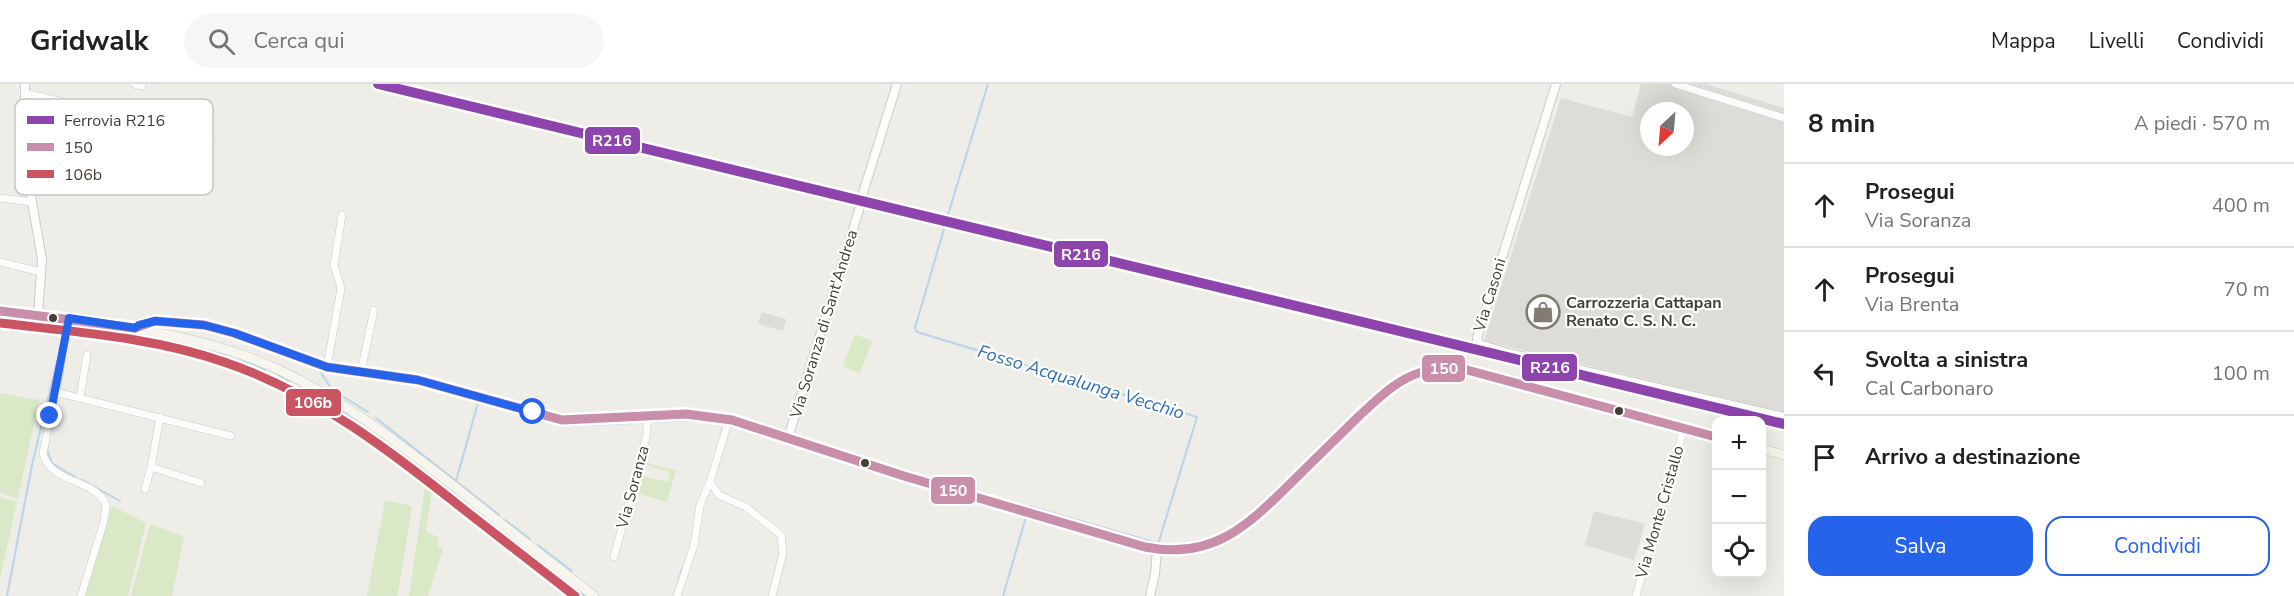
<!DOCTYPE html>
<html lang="it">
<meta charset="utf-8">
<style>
body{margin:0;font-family:"Nunito Sans",sans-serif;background:#f6f6f6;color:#202124}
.controls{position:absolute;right:18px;bottom:18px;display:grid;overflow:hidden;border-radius:12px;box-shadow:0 6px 24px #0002}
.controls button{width:54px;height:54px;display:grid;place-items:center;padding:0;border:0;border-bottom:2px solid #e0e0e0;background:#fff;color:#202124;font:30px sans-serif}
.compass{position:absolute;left:1640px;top:18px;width:54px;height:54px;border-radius:50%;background:#fff;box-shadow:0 6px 24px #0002;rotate:206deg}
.stop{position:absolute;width:18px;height:18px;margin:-14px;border:4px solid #2563eb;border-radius:50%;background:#fff}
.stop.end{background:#2563eb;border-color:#fff;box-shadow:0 2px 6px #0008}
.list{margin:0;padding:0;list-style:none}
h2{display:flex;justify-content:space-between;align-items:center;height:78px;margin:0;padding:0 24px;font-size:26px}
h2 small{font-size:20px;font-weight:400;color:#757577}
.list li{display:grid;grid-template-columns:39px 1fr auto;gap:18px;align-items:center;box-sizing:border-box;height:84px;padding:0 24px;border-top:2px solid #e0e0e0}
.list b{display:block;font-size:22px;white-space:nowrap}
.list p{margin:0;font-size:20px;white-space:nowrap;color:#757577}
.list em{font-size:20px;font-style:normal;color:#757577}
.actions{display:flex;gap:12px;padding:18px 24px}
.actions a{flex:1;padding:14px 0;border:2px solid #2563eb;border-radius:18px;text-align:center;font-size:21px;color:#2563eb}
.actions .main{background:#2563eb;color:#fff}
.icon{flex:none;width:33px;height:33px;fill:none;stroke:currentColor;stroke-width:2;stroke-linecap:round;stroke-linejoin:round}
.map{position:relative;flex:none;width:1784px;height:512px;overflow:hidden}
header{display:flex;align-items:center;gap:36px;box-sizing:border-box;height:84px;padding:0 30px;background:#fff;border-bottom:2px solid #e0e0e0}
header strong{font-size:28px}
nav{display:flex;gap:33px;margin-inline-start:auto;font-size:21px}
.search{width:420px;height:54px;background:#f6f6f6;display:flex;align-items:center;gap:15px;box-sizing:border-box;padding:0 21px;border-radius:33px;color:#757577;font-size:22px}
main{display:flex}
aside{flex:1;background:#fff}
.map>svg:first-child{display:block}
</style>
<header>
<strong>Gridwalk</strong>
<div class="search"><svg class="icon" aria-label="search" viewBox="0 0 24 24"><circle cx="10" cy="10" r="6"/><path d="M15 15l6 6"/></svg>Cerca qui</div>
<nav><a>Mappa</a><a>Livelli</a><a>Condividi</a></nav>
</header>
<main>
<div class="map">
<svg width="1784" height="512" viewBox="0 0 1784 512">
<rect width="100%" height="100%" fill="#eeede8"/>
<path fill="#dedcd6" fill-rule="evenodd" d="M1641,0H1706L1784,24V328L1484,257L1561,14L1632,33ZM1649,27H1685V63H1649Z"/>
<g fill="#d9e9c8">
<path d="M855,250L872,257L860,289L843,283Z"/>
<path d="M0,309L39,316L18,414L0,409Z"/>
<path d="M646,379L676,386L667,418L635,409L641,386L643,387V392L668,398L670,388L646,381Z"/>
<path d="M426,397L433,401L426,447L439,454L437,462L443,465L428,512H409Z"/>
<path d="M0,413L17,418L0,495Z"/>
<path d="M385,416L412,422L399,504L397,512H367Z"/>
<path d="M112,422L146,439L128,512H85Z"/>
<path d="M150,440L184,453L172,512H131Z"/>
</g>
<g fill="#dddcd7">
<path d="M762,228L786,235L783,247L758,240Z"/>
<path d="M1594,427L1645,440L1634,476L1585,461Z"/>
</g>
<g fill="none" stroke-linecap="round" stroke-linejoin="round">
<g stroke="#b7d4ec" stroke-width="2">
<path d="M947,134L988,0"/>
<path d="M944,145L915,244L917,248L1197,333L1159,457L1157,459L1029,422"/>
<path d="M0,232L34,236"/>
<path d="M71,245L73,241L161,254L165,253L177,258"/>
<path d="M197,245L212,248"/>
<path d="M217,249L257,262"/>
<path d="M180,259L205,265"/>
<path d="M210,266L226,271"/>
<path d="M268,266L324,288L423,302"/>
<path d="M240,275L265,286"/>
<path d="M320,287L332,306L368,328"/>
<path d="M278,291L290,297"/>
<path d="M60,303L65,273"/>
<path d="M312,309L336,323"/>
<path d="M448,309L527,332"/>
<path d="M342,327L362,339"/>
<path d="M376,334L499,431"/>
<path d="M535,334L565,342L633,339"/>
<path d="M654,338L699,336"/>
<path d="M381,352L391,364L411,376"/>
<path d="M47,365L52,379L75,393"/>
<path d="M416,380L456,411"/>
<path d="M81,396L88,399"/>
<path d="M456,397L478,319"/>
<path d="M93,402L120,417"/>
<path d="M461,416L477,430"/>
<path d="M485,436L491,439"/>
<path d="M505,436L530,455"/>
<path d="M501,446L534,473"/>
<path d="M538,461L572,487"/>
<path d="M548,484L585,512"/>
<path d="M677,503L682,485"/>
<path d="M7,512L32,381L57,277"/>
<path d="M1003,512L1026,433"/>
</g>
<defs>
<g id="minor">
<path d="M134,0L142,2"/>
<path d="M1675,0L1784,34"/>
<path d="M24,9L212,52"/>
<path d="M0,114L32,118"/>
<path d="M0,178L41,188"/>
<path d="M69,234L43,370C52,401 95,394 106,421L104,437L81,512"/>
<path d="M327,283L341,204L334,181L342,131"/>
<path d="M361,288L374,226"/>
<path d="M55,308L231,352"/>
<path d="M80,313L87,271"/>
<path d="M160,333L151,383L201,399"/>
<path d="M729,335L710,398L719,411L746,423L781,451L783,469L772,512"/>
<path d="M145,405L151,383"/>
<path d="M614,473L647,350V333"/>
<path d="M677,512L694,461L700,421L710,398"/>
<path d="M1636,512L1684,344"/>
</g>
<g id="tertiary">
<path d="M25,0V56L32,118L42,175L38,231"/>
<path d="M1556,0L1477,254L1479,260L1508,269L1784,333"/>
<path d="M862,112L897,0"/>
<path d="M0,227L135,244"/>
<path d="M788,354L859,126"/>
<path d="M1150,512L1155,490L1157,465"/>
</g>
<g id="secondary">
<path d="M135,244L139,241L155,237L204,241L234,249L327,283L418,296L562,336H595L686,330L732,336L904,392L1145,463C1167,468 1191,468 1212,460C1247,447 1272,418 1298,392C1326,365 1354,337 1383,310C1412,288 1430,280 1467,286L1716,353"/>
<path d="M135,244C183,253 231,264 275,284C341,314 397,358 454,402C500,439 547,476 594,512"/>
<path d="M1762,365L1784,371"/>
</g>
</defs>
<use href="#minor" stroke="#cccbc5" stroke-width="8"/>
<use href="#tertiary" stroke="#cccbc5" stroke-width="10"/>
<use href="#secondary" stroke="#cdcabf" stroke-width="10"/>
<use href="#minor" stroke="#fcfcfc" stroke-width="7"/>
<use href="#tertiary" stroke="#fcfcfc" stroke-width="8"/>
<use href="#secondary" stroke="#f6f5ee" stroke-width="9"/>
<defs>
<g id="bus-1">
<path d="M0,227L135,244"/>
<path d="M135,244L155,237L204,241L234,249L327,283L418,296L562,336L686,330L732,336L904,392L1145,463C1216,477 1251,438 1297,393C1318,372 1339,352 1359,332C1378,315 1397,295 1422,288C1437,283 1452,284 1467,286L1716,353"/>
</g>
<path id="bus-2" d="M0,239C75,248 152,253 224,278C316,309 392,368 467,428C503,456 539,484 575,512"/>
</defs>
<use href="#bus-1" stroke="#fff" stroke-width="14"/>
<use href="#bus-2" stroke="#fff" stroke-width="14"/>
<use href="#bus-1" stroke="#c88eaa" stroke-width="9"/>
<use href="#bus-2" stroke="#ca5462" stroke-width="9"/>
<defs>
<path id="rail-1" d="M378,0L1784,340"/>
</defs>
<use href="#rail-1" stroke="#fff" stroke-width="15"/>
<use href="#rail-1" stroke="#8e44ad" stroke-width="10"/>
</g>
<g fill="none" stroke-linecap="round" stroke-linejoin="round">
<path stroke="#2563eb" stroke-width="8" d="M50,332L69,234L135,244L139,241L155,237L204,241L234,249L327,283L418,296L533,328"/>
</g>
<defs>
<symbol id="shop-ring" viewBox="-11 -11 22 22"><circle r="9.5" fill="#fff" stroke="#807c73" stroke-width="1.5"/><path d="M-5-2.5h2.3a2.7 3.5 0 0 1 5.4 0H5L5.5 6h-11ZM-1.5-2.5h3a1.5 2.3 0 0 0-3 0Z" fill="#807c73"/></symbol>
</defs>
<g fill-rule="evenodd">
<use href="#shop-ring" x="1524" y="209" width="38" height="38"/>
</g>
<g fill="#443f34" stroke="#fff" stroke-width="2">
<circle cx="53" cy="234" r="5"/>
<circle cx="1619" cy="327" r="5"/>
<circle cx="865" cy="379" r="5"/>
</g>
<g text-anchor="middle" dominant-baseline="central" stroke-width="4.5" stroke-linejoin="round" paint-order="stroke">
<g font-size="16" fill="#443f34" stroke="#fff">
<text transform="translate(1490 211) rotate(-73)">Via Casoni</text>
<text transform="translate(824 240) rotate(-73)">Via Soranza di Sant'Andrea</text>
<text transform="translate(633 403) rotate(-75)">Via Soranza</text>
<text transform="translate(1660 428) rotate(-74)">Via Monte Cristallo</text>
</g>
<g font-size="16" font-weight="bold" fill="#443f34" stroke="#fff" text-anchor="start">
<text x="1566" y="219">Carrozzeria Cattapan<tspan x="1566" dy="18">Renato C. S. N. C.</tspan></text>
</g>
<g font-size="18" font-style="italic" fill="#306fad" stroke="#fff">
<text transform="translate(1081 298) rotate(17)">Fosso Acqualunga Vecchio</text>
</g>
</g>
<rect x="15" y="15" width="198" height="96" rx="9" fill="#fff" stroke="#c7c5c2" stroke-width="1.5"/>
<rect x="27" y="32" width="27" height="8" fill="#8e44ad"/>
<rect x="27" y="59" width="27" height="8" fill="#c88eaa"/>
<rect x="27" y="86" width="27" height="8" fill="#ca5462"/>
<g font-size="16" fill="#443f34">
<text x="64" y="42">Ferrovia R216</text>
<text x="64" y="69">150</text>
<text x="64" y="96">106b</text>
</g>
<g stroke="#fff" stroke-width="2">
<rect x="584" y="42" width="57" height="29" rx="6" fill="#8e44ad"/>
<rect x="1053" y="156" width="56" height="28" rx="6" fill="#8e44ad"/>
<rect x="1521" y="269" width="57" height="29" rx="6" fill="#8e44ad"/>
<rect x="1421" y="270" width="45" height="29" rx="6" fill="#c88eaa"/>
<rect x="285" y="304" width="57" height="29" rx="6" fill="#ca5462"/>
<rect x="930" y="392" width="46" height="29" rx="6" fill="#c88eaa"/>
</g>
<g font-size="16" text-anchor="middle" font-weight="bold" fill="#fff">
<text x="612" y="62">R216</text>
<text x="1081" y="176">R216</text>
<text x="1550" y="289">R216</text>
<text x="1444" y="290">150</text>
<text x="313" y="324">106b</text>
<text x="953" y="412">150</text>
</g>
</svg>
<div class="controls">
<button>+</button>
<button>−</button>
<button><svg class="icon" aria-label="locate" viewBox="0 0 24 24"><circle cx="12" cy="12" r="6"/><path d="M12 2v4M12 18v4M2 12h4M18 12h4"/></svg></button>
</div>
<svg class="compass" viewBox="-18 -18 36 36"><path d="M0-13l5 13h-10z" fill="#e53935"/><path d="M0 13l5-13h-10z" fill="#757577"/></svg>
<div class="stop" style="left:533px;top:328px"></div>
<div class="stop end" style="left:50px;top:332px"></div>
</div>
<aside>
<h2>8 min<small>A piedi · 570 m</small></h2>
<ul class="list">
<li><svg class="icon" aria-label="ahead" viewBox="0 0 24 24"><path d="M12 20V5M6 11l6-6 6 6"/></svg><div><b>Prosegui</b><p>Via Soranza</p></div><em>400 m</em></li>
<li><svg class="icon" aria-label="ahead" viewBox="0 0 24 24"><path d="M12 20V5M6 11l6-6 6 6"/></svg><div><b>Prosegui</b><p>Via Brenta</p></div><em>70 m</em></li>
<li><svg class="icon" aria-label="left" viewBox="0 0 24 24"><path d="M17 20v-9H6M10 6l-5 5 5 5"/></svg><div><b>Svolta a sinistra</b><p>Cal Carbonaro</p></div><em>100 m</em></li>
<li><svg class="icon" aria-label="arrive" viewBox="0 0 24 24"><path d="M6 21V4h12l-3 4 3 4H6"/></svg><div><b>Arrivo a destinazione</b></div></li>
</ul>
<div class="actions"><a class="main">Salva</a><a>Condividi</a></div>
</aside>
</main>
